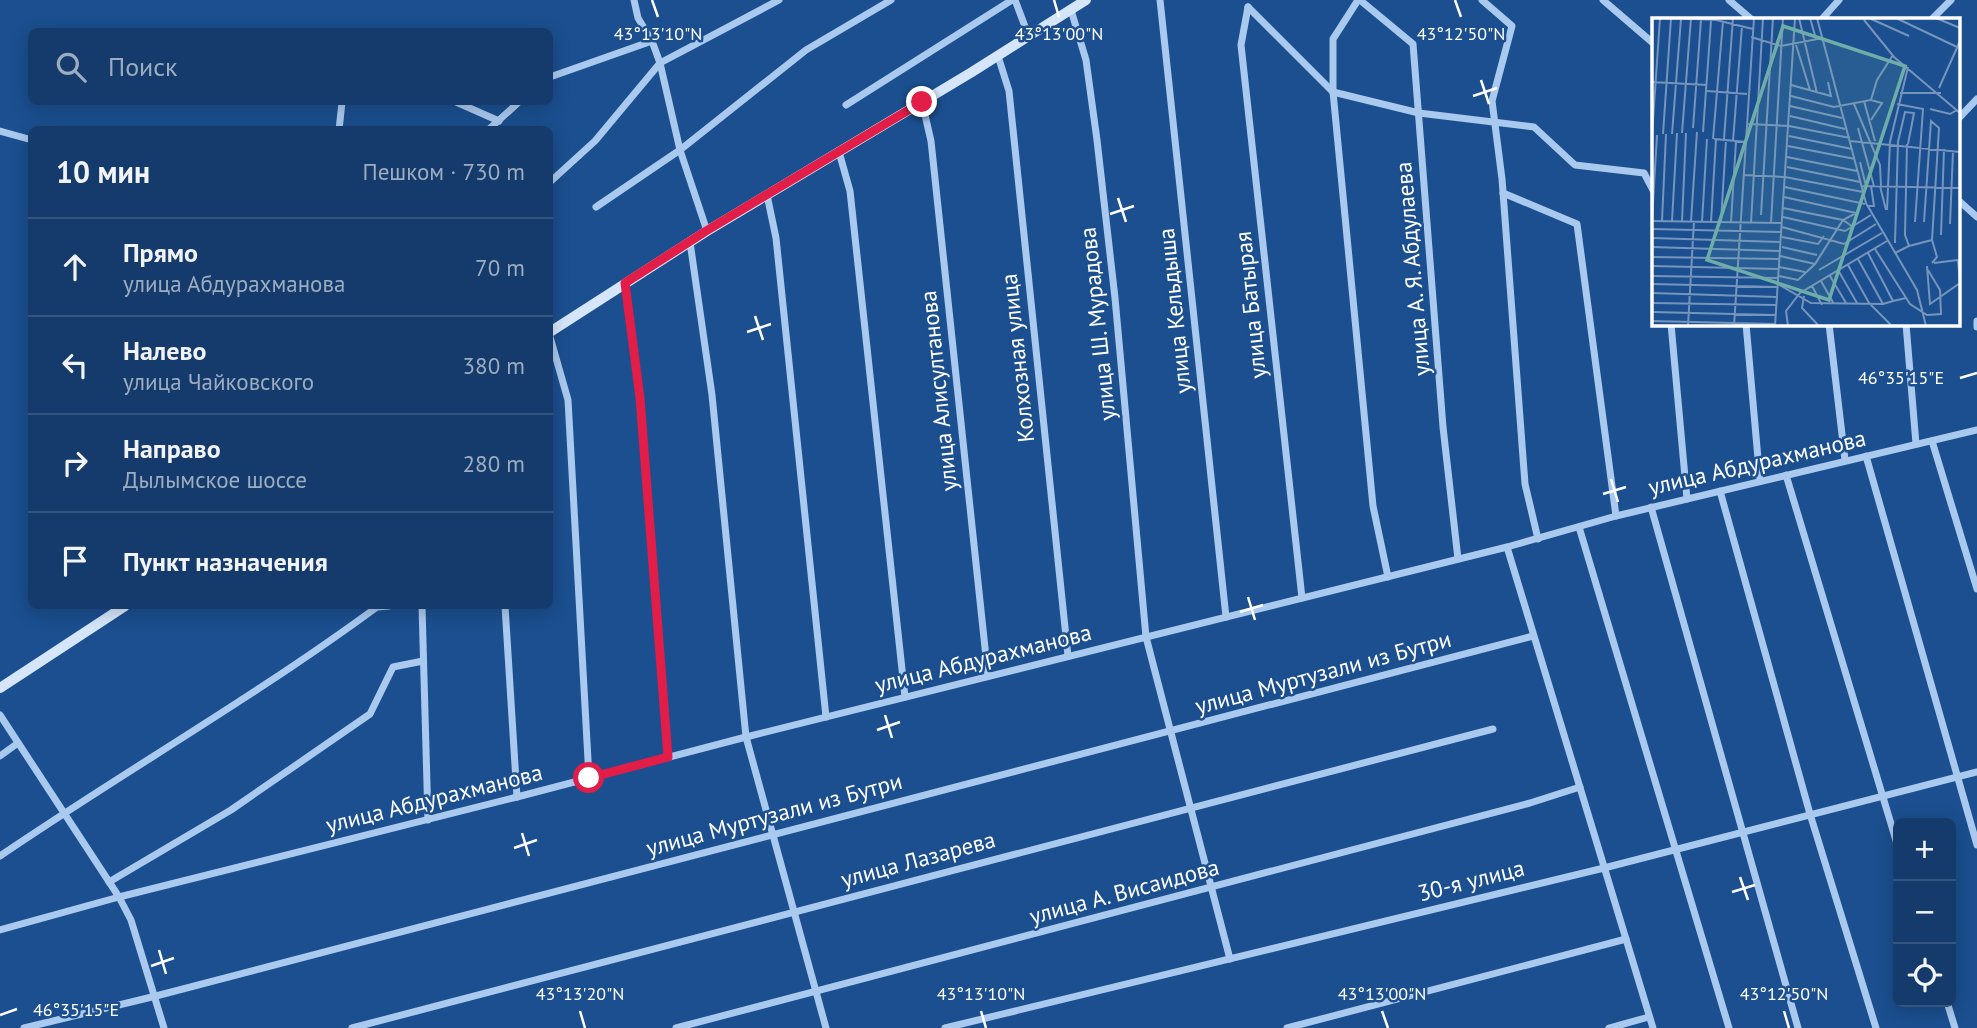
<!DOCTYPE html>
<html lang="ru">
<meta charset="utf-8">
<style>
body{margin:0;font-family:"PT Sans",sans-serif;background:#1d4271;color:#f1f3f6}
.controls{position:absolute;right:21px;bottom:21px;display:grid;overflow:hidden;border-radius:10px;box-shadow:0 4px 18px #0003}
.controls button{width:63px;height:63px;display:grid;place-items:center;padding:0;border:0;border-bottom:2px solid #33557e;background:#143b6b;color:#f1f3f6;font:35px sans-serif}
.stop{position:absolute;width:21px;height:21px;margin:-16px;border:5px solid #e11d48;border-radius:50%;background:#fff}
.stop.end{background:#e11d48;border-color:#fff;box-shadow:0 2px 7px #0008}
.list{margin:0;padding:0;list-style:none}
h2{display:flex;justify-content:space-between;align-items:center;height:91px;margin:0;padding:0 28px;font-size:30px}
h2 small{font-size:23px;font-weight:400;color:#9dadc1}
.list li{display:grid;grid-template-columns:46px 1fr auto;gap:21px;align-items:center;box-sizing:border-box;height:98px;padding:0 28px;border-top:2px solid #33557e}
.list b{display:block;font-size:26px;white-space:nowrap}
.list p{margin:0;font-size:23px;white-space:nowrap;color:#9dadc1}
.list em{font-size:23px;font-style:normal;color:#9dadc1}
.icon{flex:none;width:38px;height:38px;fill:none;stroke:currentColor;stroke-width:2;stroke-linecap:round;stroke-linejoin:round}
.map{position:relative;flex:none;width:1977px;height:1028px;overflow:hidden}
.search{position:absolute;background:#143b6b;box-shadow:0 4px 18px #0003;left:28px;top:28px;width:525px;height:77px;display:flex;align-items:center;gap:18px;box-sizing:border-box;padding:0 24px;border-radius:10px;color:#9dadc1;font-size:26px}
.panel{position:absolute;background:#143b6b;box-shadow:0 4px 18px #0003;left:28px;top:126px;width:525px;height:483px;border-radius:10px}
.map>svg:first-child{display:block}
</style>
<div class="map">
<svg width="1977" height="1028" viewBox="0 0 1977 1028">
<rect width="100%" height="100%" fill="#1b4f8f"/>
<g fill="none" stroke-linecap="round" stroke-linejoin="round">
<g stroke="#a9c9ee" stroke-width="7">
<path d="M634,0L638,18L652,41L660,63L680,150L707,231"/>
<path d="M1015,0L1029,37"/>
<path d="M1160,0L1226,617"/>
<path d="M1358,0L1333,39V92L1373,506L1388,577"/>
<path d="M1360,0L1413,44L1443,427L1458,559"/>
<path d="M1482,0L1512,26L1492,101L1502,179L1525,484L1538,539"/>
<path d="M1603,0L1653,43"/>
<path d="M1729,0L1751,19"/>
<path d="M1248,7L1241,45L1302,598"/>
<path d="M1248,7L1333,92L1419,113L1534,127L1575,165L1644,173L1653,190"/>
<path d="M1071,10L1086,60L1097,140L1115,298L1146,637L1230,959"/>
<path d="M1822,19L1839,0"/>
<path d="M1932,19L1951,0"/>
<path d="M998,56L1009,91L1068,656"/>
<path d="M550,77L652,41"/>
<path d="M456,102L499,121"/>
<path d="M922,102L931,141L988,676"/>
<path d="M846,105L1012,0"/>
<path d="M1958,119L1977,99"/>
<path d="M339,130L342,102"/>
<path d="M488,130L519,102"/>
<path d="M0,131L32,140"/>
<path d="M839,152L850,191L905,697"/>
<path d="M550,182L595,141L660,63L779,0"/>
<path d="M1503,193L1577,224L1616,516"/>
<path d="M767,195L776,238L826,717"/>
<path d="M1958,200L1977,217"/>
<path d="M596,207L680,150L806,50L891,0"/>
<path d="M690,242L712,395L746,737L826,1028"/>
<path d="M625,283L640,398L668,757"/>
<path d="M1977,321V327"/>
<path d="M1671,324L1687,499"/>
<path d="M1746,324L1760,481"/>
<path d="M1829,324L1845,460"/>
<path d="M1906,324L1916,444"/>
<path d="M550,337L568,400L589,778"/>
<path d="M1932,441L1977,589"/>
<path d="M1866,456L1977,845"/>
<path d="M1786,475L1898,847"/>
<path d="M1720,491L1810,814L1876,1028"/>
<path d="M1651,507L1798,1028"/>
<path d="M1579,527L1729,1028"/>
<path d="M1507,547L1653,1028"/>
<path d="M422,606L428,820"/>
<path d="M505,606L517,797"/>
<path d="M0,715L119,897L131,920L164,1028"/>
<path d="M0,756L18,743"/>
<path d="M0,856C125,771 256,696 377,607L389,606"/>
<path d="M109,882L231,810L370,714L393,667L423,661"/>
<path d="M0,930L119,897L517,797L746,737L1507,547L1616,516L1977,430"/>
<path d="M1947,1002L1955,1028"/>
<path d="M24,1028L156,996L1533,636"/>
<path d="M352,1028L1493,729"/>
<path d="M676,1028L1530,803L1580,787"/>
<path d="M945,1028L1604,868L1977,772"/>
<path d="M1287,1028L1626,939"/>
<path d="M1609,1028L1649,1017"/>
</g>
<g stroke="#d6e6fa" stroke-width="10">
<path d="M550,332L707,231L972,72L1086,0"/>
<path d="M0,688L125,606"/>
</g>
</g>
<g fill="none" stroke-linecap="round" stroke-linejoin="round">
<path stroke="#e11d48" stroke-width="9" d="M589,778L668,757L640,398L625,283L706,231L922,102"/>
</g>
<path fill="none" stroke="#fff" stroke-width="2.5" d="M652,0L658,17M1054,0L1059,17M1455,0L1461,17M1481,80L1489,104M1473,96L1497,88M1118,198L1126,222M1110,214L1134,206M755,316L763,340M747,332L771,324M1960,378L1977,373M1611,479L1618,502M1603,494L1626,487M1248,597L1255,620M1240,612L1263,605M885,715L892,738M877,730L900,722M522,833L529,856M514,848L537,840M1740,877L1748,900M1732,892L1755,885M159,950L166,974M151,966L174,958M580,1011L585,1028M981,1011L986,1028M1382,1011L1388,1028M1784,1011L1789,1028M0,1015L17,1009"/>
<g text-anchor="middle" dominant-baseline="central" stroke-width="5" stroke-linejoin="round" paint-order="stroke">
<g font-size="23" fill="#fff" stroke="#1b4f8f">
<text transform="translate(1412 269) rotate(-95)">улица А. Я. Абдулаева</text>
<text transform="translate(1250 305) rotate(-96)">улица Батырая</text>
<text transform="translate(1174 311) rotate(-96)">улица Кельдыша</text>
<text transform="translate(1097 324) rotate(-96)">улица Ш. Мурадова</text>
<text transform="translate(1017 358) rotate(-96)">Колхозная улица</text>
<text transform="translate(938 391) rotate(-96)">улица Алисултанова</text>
<text transform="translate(1757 462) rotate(-13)">улица Абдурахманова</text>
<text transform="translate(983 658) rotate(-14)">улица Абдурахманова</text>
<text transform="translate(1323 672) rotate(-15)">улица Муртузали из Бутри</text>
<text transform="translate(434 798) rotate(-14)">улица Абдурахманова</text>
<text transform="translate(774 814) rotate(-15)">улица Муртузали из Бутри</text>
<text transform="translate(918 859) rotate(-15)">улица Лазарева</text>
<text transform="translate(1471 880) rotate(-14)">30-я улица</text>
<text transform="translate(1124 891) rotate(-15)">улица А. Висаидова</text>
</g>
</g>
<g transform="translate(1652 18)">
<rect width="308" height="308" fill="#1b4f8f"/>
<path fill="none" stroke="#7695bc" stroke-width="2" d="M21,0L64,2L101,11M147,0L165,75M158,0L164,21M165,0L214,185L265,272L274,308M217,0L257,18M244,0L305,29M284,0L308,10M212,2L242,39L308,95M99,19L129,28L171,20M144,27L158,72M0,64L55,67M139,67L179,78L176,64M287,70L308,23M55,73L95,76M248,75H289M139,78L182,89L219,82L225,62L241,37M219,82L230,85L219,102M212,83L223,123M202,86L228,147L229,168M245,86L271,91L263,204M138,88L190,100M278,91L298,96L305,92M138,98L193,111M96,106L137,108L198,120M41,110L49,2M206,110L222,168M51,114L59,3M30,115L39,0M11,116L19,0M20,116L29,1M0,117L8,0M137,118L200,131M61,121L71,3M62,121L95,124M72,121L81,0M81,123L90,8M198,123L308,134M136,128L203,141M135,139L205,153M208,144L214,168M135,149L208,164M92,157L133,159L211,174M209,168L308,170M228,168L234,192M133,169L213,186M132,179L204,195M308,181V212M216,188H222L219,168M131,190L191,202L201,209M235,192L238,124L256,49M109,197L121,0M131,199L193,213L219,197M0,202L5,117M0,203L130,205M10,203L14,116M20,203L25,115M30,203L34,115M39,203L45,114M69,203L74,122M50,204L55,121M59,204L64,121M79,204L84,123M272,204L279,103L287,110L280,222L285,239L280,245M99,205L111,0M119,205L131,0M298,206L301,133M130,209L192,226L224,206M0,211L130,214M289,217L292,131M130,219L166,226L172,218M0,220L129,224M243,225L246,124L253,94L262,95L256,126M257,228L280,222M0,229L129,233M130,229L165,237M223,231L258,286L275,297L289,296L288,272L276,252M216,235L241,283L254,280M243,235L257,228L253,217L255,126M128,238L163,246M0,239L128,241M206,241L231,286L241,283M282,245L306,242M196,247L217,285L240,308M0,248L127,251M275,248L278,286L308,265L306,242M127,249L153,254M167,252L230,215M186,252L205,285M0,258L126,260M127,258L146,262L163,246L191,202L204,195M178,258L194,285M169,263L182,286M0,266L126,269M126,266L159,285L231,286M160,268L170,287M0,275L125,279M152,278L150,290L167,308M0,285L124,287M0,294L123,297M0,303L123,306M36,308L42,203M82,308L102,0M123,308L143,0M136,308L134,293L148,275L235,223"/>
<path fill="#6fada8" fill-opacity="0.15" stroke="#6fada8" stroke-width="3.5" d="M131,8L253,48L177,282L55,242Z"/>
<rect width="308" height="308" fill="none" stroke="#fff" stroke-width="3.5"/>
</g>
<g font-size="18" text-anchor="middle" fill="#fff" stroke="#1b4f8f" stroke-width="5" stroke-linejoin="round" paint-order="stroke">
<text x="658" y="40">43°13'10"N</text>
<text x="1059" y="40">43°13'00"N</text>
<text x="1461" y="40">43°12'50"N</text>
<text x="1901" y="384">46°35'15"E</text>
<text x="1382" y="1000">43°13'00"N</text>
<text x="580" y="1000">43°13'20"N</text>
<text x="981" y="1000">43°13'10"N</text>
<text x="1784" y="1000">43°12'50"N</text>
<text x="76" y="1016">46°35'15"E</text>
</g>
</svg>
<div class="controls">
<button>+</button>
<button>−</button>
<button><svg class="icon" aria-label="locate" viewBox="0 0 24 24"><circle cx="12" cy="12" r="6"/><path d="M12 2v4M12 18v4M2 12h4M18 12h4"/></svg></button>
</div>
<div class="stop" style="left:589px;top:778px"></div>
<div class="stop end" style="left:922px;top:102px"></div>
<div class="search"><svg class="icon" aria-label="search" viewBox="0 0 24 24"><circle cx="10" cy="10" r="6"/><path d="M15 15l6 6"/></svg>Поиск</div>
<section class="panel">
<h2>10 мин<small>Пешком · 730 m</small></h2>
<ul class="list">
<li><svg class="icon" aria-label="ahead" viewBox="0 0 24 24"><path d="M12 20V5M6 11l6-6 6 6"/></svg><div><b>Прямо</b><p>улица Абдурахманова</p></div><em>70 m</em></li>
<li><svg class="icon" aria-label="left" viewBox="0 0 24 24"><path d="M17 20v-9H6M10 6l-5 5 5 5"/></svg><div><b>Налево</b><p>улица Чайковского</p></div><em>380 m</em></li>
<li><svg class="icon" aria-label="right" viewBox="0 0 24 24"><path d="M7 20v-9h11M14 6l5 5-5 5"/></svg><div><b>Направо</b><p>Дылымское шоссе</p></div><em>280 m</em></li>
<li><svg class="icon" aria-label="arrive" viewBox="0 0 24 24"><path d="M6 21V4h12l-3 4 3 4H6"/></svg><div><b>Пункт назначения</b></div></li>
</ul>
</section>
</div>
